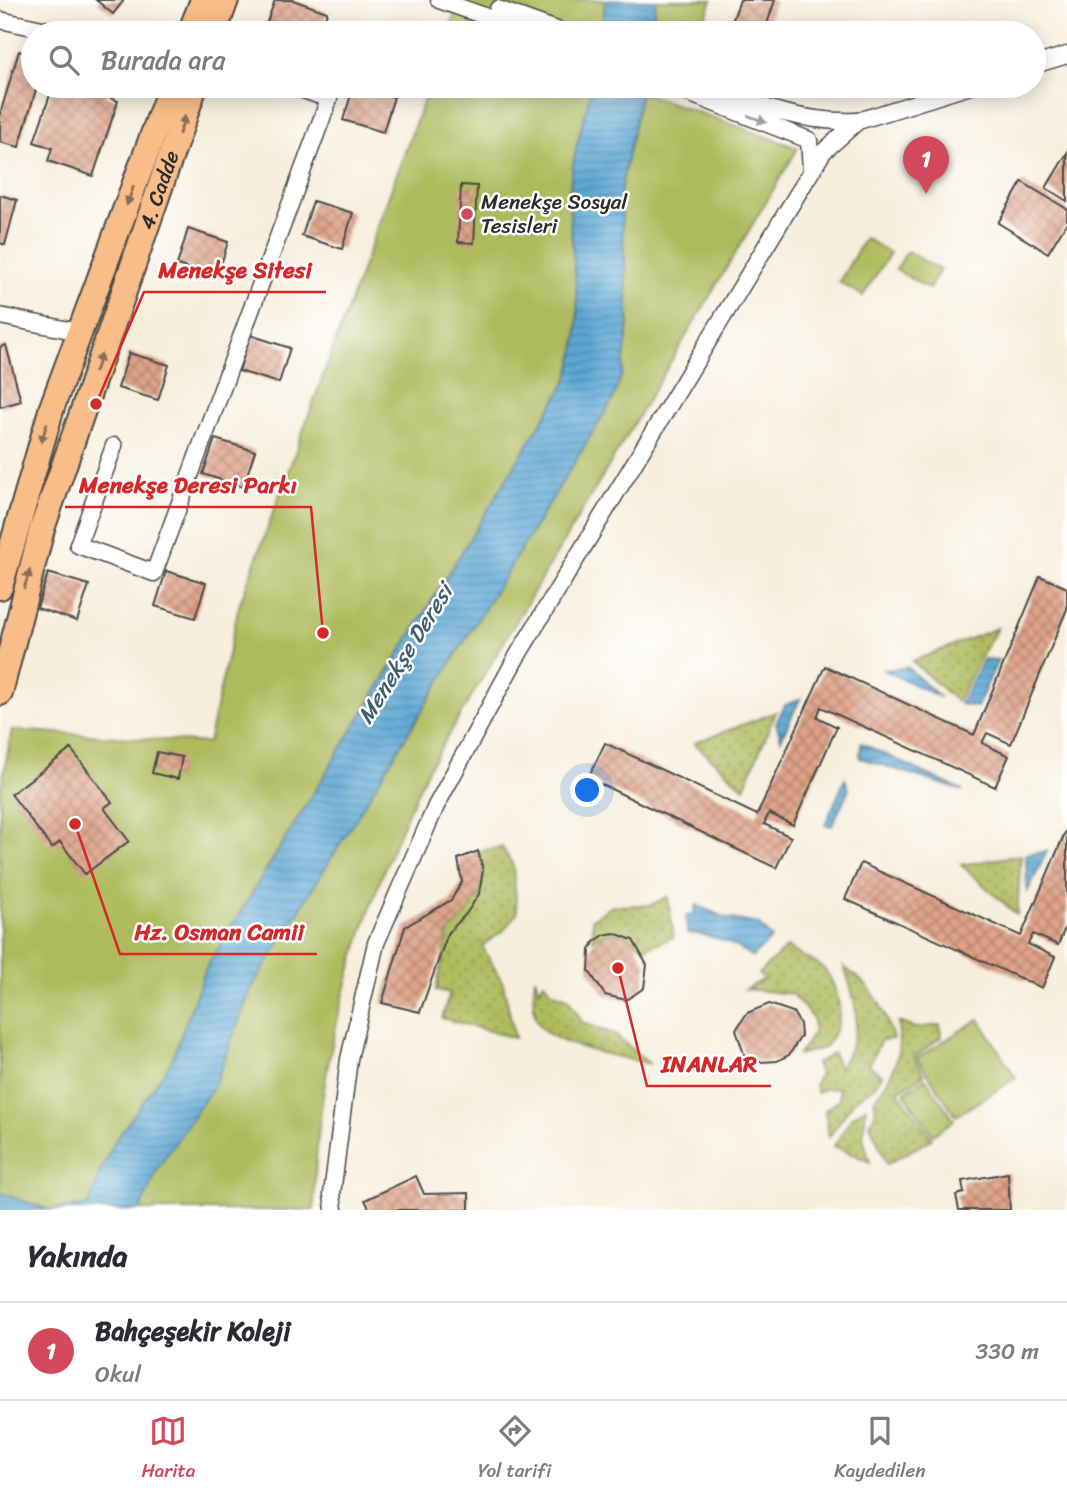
<!DOCTYPE html>
<html lang="tr">
<meta charset="utf-8">
<style>
body{margin:0;font-family:Sriracha,sans-serif;background:#f2f2f3;color:#2b2b33}
.you{position:absolute;left:588px;top:791px;width:24px;height:24px;margin:-18px;border:5px solid #fff;border-radius:50%;background:#1a73e8;box-shadow:0 0 0 10px #1a73e833}
.badge{display:grid;place-items:center;width:46px;height:46px;border-radius:50%;background:#d1495b;color:#fff;font-size:23px;font-weight:700}
.pin{position:absolute;translate:-50% -58px;filter:drop-shadow(0 2px 4px #0008)}
.pin::after{content:'';position:absolute;top:37px;width:24px;height:21px;background:inherit;clip-path:polygon(0 0,100% 0,50% 100%)}
.list{margin:0;padding:0;list-style:none}
h2{display:flex;justify-content:space-between;align-items:center;height:91px;margin:0;padding:0 28px;font-size:30px}
h2 small{font-size:23px;font-weight:400;color:#7c7c81}
.list li{display:grid;grid-template-columns:46px 1fr auto;gap:21px;align-items:center;box-sizing:border-box;height:98px;padding:0 28px;border-top:2px solid #e1e1e2}
.list b{display:block;font-size:26px;white-space:nowrap}
.list p{margin:0;font-size:23px;white-space:nowrap;color:#7c7c81}
.list em{font-size:23px;font-style:normal;color:#7c7c81}
.icon{flex:none;width:38px;height:38px;fill:none;stroke:currentColor;stroke-width:2;stroke-linecap:round;stroke-linejoin:round}
.map{position:relative;flex:none;width:1067px;height:1210px;overflow:hidden}
.search{position:absolute;background:#fff;box-shadow:0 4px 18px #0003;left:21px;right:21px;top:21px;height:77px;display:flex;align-items:center;gap:18px;box-sizing:border-box;padding:0 24px;border-radius:38px;color:#7c7c81;font-size:26px}
.sheet{height:189px;background:#fff}
nav{display:flex;justify-content:space-around;align-items:center;box-sizing:border-box;height:98px;border-top:2px solid #e1e1e2;background:#fff;font-size:19px;color:#7c7c81}
nav a{display:grid;justify-items:center;gap:4px}
nav .on{color:#d1495b}
.map>svg:first-child{display:block}
</style>
<div class="map">
<svg width="1067" height="1210" viewBox="0 0 1067 1210">
<defs>
<pattern id="grass-dots" width="8" height="8" patternUnits="userSpaceOnUse" patternTransform="scale(1.75)"><rect width="8" height="8" fill="#aebb5d"/><path d="M2 2h.1M6 6h.1" fill="none" stroke="#8e984d" stroke-width="1.8" stroke-linecap="round"/></pattern>
<pattern id="water-rules" width="6" height="5" patternUnits="userSpaceOnUse" patternTransform="scale(1.75)"><rect width="6" height="5" fill="#5ca7d4"/><path d="M0 2.5h6" fill="none" stroke="#4c88ac"/></pattern>
<pattern id="building-cross-hatch" width="8" height="8" patternUnits="userSpaceOnUse" patternTransform="scale(1.75)"><rect width="8" height="8" fill="#dfa388"/><path d="M0 0l8 8M0 8l8-8" fill="none" stroke="#b5856f"/></pattern>
</defs>
<rect width="100%" height="100%" fill="#fff"/>
<filter id="ink" filterUnits="userSpaceOnUse"><feTurbulence type="fractalNoise" baseFrequency=".0143" numOctaves="2"/><feDisplacementMap in="SourceGraphic" scale="14" xChannelSelector="R" yChannelSelector="G"/><feConvolveMatrix kernelMatrix="1 2 1 2 8 2 1 2 1" color-interpolation-filters="sRGB"/></filter>
<filter id="wash" filterUnits="userSpaceOnUse"><feTurbulence type="fractalNoise" baseFrequency=".00686" numOctaves="4" result="noise"/><feDisplacementMap in="SourceGraphic" scale="28" xChannelSelector="R" yChannelSelector="G"/><feGaussianBlur stdDeviation="1.57" result="paint"/><feColorMatrix in="noise" values="0 0 0 0 0 0 0 0 0 0 0 0 0 0 0 0 0 1.4 0 .05"/><feComposite in="paint" operator="in"/></filter>
<g filter="url(#wash)">
<rect width="100%" height="100%" fill="#f7eedc"/>
<g fill="url(#grass-dots)" stroke="#6c7344" stroke-width="2">
<path d="M997,628L957,702L912,661H913Z"/>
<path d="M776,712L744,788L694,743Z"/>
<path d="M502,847L513,865L517,913L504,930L482,946L503,983L515,1038L442,1018L450,993L436,990L448,933L466,914L479,894L483,870L478,851Z"/>
<path d="M1021,855L1017,915L961,865Z"/>
<path d="M668,897L674,937L645,948C625,935 616,926 593,940L592,919L612,906L650,905Z"/>
<path d="M787,947C798,955 812,960 821,966C834,977 843,1008 838,1024C836,1032 829,1041 824,1048L798,1055L813,1033V1018L792,994L746,989L764,979L758,974Z"/>
<path d="M844,967C876,989 882,1003 893,1039L881,1040L869,1065L882,1075L875,1086L854,1101L829,1137L825,1110L839,1100V1088L824,1089L817,1093L815,1084L820,1073L816,1064L833,1053L839,1069C863,1031 859,1007 844,967Z"/>
<path d="M535,977L539,990L544,982L552,992L568,998L583,1023L614,1034L650,1064C624,1057 555,1047 540,1026C530,1012 534,992 535,977Z"/>
<path d="M898,1022L915,1028L940,1025L941,1037L914,1057L924,1075L898,1091L932,1139L887,1164L870,1124L876,1111L874,1100C895,1074 902,1055 898,1022Z"/>
<path d="M866,1107L863,1137L870,1162L834,1146L851,1118Z"/>
</g>
<g fill="#aebb5d" stroke="#6c7344" stroke-width="2">
<path d="M460,0H605L602,33H448Z"/>
<path d="M656,0H712L700,33H651Z"/>
<path d="M429,86H592C584,120 572,156 570,191C567,256 591,317 567,381L206,968L171,1063L114,1143L99,1174L89,1205L49,1210L0,1193V792L12,730L208,743L239,606Z"/>
<path d="M641,92L798,148L427,771C361,909 315,1056 314,1210H140L157,1168L214,1086L251,989L612,401L622,374L629,323L620,193Z"/>
<path d="M865,238L890,253L863,296L839,282Z"/>
<path d="M907,251L940,270L929,289L896,270Z"/>
<path d="M979,1019L1016,1078L956,1116L917,1058Z"/>
<path d="M925,1078L954,1120L933,1135L904,1093Z"/>
</g>
<g fill="url(#water-rules)" stroke="#446980" stroke-width="2">
<path d="M605,0H656L651,33H602Z"/>
<path d="M592,86H642L620,193L629,323L622,374L612,401L251,989L214,1086L158,1168L140,1210H57L89,1205L99,1174L114,1143L171,1062L206,968L567,381C591,317 567,256 570,191C572,156 584,120 592,86Z"/>
<path d="M984,659L998,660L977,707L960,704Z"/>
<path d="M907,667L940,697L884,670Z"/>
<path d="M800,699L781,739L776,723L785,705Z"/>
<path d="M861,743L963,791L860,758Z"/>
<path d="M845,779L849,789L832,826L825,825Z"/>
<path d="M1047,851L1027,893L1026,854Z"/>
<path d="M696,905L726,918L758,924L772,938L752,957C731,942 713,935 687,933L686,916L694,914Z"/>
<path d="M1,1193L49,1210H0Z"/>
</g>
<g id="blocks">
<g fill="url(#building-cross-hatch)">
<path d="M96,0H124L113,14Z"/>
<path d="M275,0H293L327,12L320,33H263Z"/>
<path d="M740,0H775L764,33H728Z"/>
<path d="M19,51L33,56V86H37L19,147L0,142V114Z"/>
<path d="M53,86H109L105,96L118,101L93,176L48,161L52,148L34,142Z"/>
<path d="M354,86L394,97L383,132L343,120Z"/>
<path d="M1067,153V201L1046,188Z"/>
<path d="M1022,182L1067,209V222L1048,253L998,223Z"/>
<path d="M461,185L477,186L474,243L458,242Z"/>
<path d="M0,195L17,200L5,245L0,243Z"/>
<path d="M313,201L353,213L342,249L302,236Z"/>
<path d="M188,229L228,242L217,277L177,265Z"/>
<path d="M250,335L290,348L279,383L239,371Z"/>
<path d="M6,345L21,401L0,407V347Z"/>
<path d="M129,353L169,365L158,400L118,388Z"/>
<path d="M215,439L255,451L243,487L203,474Z"/>
<path d="M166,571L206,583L195,618L155,606Z"/>
<path d="M48,573L89,585L77,621L37,608Z"/>
<path d="M1040,576L1067,588V609L1011,744L987,733L982,743L1009,756L995,787L821,707L817,717L837,727L793,825L769,813L764,824L791,837L776,868L588,778L605,743L757,815L825,666L974,735Z"/>
<path d="M71,749L112,802L104,808L129,841L85,874L60,842L52,848L11,794Z"/>
<path d="M157,752L182,757L178,779L152,773Z"/>
<path d="M1067,828V923L1058,945L1033,934L1028,944L1055,957L1042,988L845,899L861,863L1021,936Z"/>
<path d="M478,851L483,870L479,894L466,914L448,933L420,1012L382,1003L405,927L451,900L462,882L458,859Z"/>
<path d="M614,933L633,940L647,965L644,988L626,1000L605,995L589,971L590,950L594,942L604,935Z"/>
<path d="M769,1004L793,1012L800,1024L801,1036L789,1055L777,1061L761,1062L745,1057L736,1030L747,1013Z"/>
<path d="M1008,1173L1010,1210H959L956,1195L964,1193L962,1181Z"/>
<path d="M416,1176L424,1194L469,1193V1210H370L365,1200Z"/>
</g>
</g>
</g>
<g filter="url(#ink)">
<use href="#blocks" fill-opacity="0" stroke="#4a4846" stroke-width="2"/>
<g fill="none" stroke-linecap="round" stroke-linejoin="round">
<defs>
<g id="street">
<path d="M439,0L533,33"/>
<path d="M498,9L565,33"/>
<path d="M0,20L61,33"/>
<path d="M1034,65L1067,55"/>
<path d="M670,86L809,140L811,170"/>
<path d="M705,86C759,106 799,123 858,121"/>
<path d="M0,316L79,332"/>
<path d="M114,446L78,545L154,573L329,99L292,86"/>
<path d="M334,1210L332,1194L349,1059L376,943L436,806L516,658L823,152L858,121L970,86"/>
</g>
<g id="primary">
<path d="M190,33L203,0"/>
<path d="M214,33L226,0"/>
<path d="M0,587L52,407L171,86"/>
<path id="s1" d="M0,693L42,529L195,86"/>
</g>
</defs>
<use href="#street" stroke="#4a4846" stroke-width="19"/>
<use href="#primary" stroke="#4a4846" stroke-width="28"/>
<use href="#street" stroke="#fff" stroke-width="16"/>
<use href="#primary" stroke="#f8bd88" stroke-width="24"/>
</g>
<defs><path id="oneway-solid" d="M-6-.8H1V-3.2L6.5 0L1 3.2V.8H-6Z" transform="scale(1.75)"/></defs>
<use fill="#a0a0a0" href="#oneway-solid" transform="translate(757 119) rotate(21)"/>
<g fill="#876d55">
<use href="#oneway-solid" transform="translate(182 125) rotate(-71)"/>
<use href="#oneway-solid" transform="translate(130 196) rotate(110)"/>
<use href="#oneway-solid" transform="translate(98 363) rotate(-71)"/>
<use href="#oneway-solid" transform="translate(44 433) rotate(106)"/>
<use href="#oneway-solid" transform="translate(27 579) rotate(-74)"/>
</g>
</g>
<circle fill="#d1495b" stroke="#fff" stroke-width="2.5" cx="467" cy="214" r="7"/>
<g text-anchor="middle" dominant-baseline="central" stroke-width="5" stroke-linejoin="round" paint-order="stroke">
<g font-size="21" fill="#2b2b2b" stroke="#fff">
<text stroke="none"><textPath href="#s1" startOffset="528">4. Cadde</textPath></text>
</g>
<g font-size="21" fill="#2b2b2b" stroke="#fff" text-anchor="start">
<text x="481" y="202">Menekşe Sosyal<tspan x="481" dy="24">Tesisleri</tspan></text>
</g>
<g font-size="23" font-style="italic" fill="#3f5d6f" stroke="#fff">
<text transform="translate(405 654) rotate(-58)">Menekşe Deresi</text>
</g>
</g>
<path fill="none" stroke="#d62828" stroke-width="2.5" d="M96 404L144 292H326M323 633L311 507H65M75 824L120 954H317M618 968L647 1086H771"/>
<g fill="#d62828" stroke="#fff" stroke-width="2.5">
<circle cx="96" cy="404" r="7"/>
<circle cx="323" cy="633" r="7"/>
<circle cx="75" cy="824" r="7"/>
<circle cx="618" cy="968" r="7"/>
</g>
<g font-size="23" text-anchor="middle" font-weight="bold" fill="#d62828" stroke="#fff" stroke-width="5" stroke-linejoin="round" paint-order="stroke">
<text x="235" y="278">Menekşe Sitesi</text>
<text x="188" y="493">Menekşe Deresi Parkı</text>
<text x="219" y="940">Hz. Osman Camii</text>
<text x="709" y="1072">INANLAR</text>
</g>
</svg>
<div class="you"></div>
<div class="pin badge" style="left:926px;top:194px">1</div>
<div class="search"><svg class="icon" aria-label="search" viewBox="0 0 24 24"><circle cx="10" cy="10" r="6"/><path d="M15 15l6 6"/></svg>Burada ara</div>
</div>
<section class="sheet">
<h2>Yakında<small></small></h2>
<ul class="list">
<li><span class="badge">1</span><div><b>Bahçeşekir Koleji</b><p>Okul</p></div><em>330 m</em></li>
</ul>
</section>
<nav>
<a class="on"><svg class="icon" aria-label="map" viewBox="0 0 24 24"><path d="M3 6l6-2 6 2 6-2v14l-6 2-6-2-6 2zM9 4v14M15 6v14"/></svg>Harita</a>
<a><svg class="icon" aria-label="directions" viewBox="0 0 24 24"><path d="M12 3l9 9-9 9-9-9zM9 14v-3h6M13 9l2 2-2 2"/></svg>Yol tarifi</a>
<a><svg class="icon" aria-label="saved" viewBox="0 0 24 24"><path d="M7 4h10v16l-5-4-5 4z"/></svg>Kaydedilen</a>
</nav>
